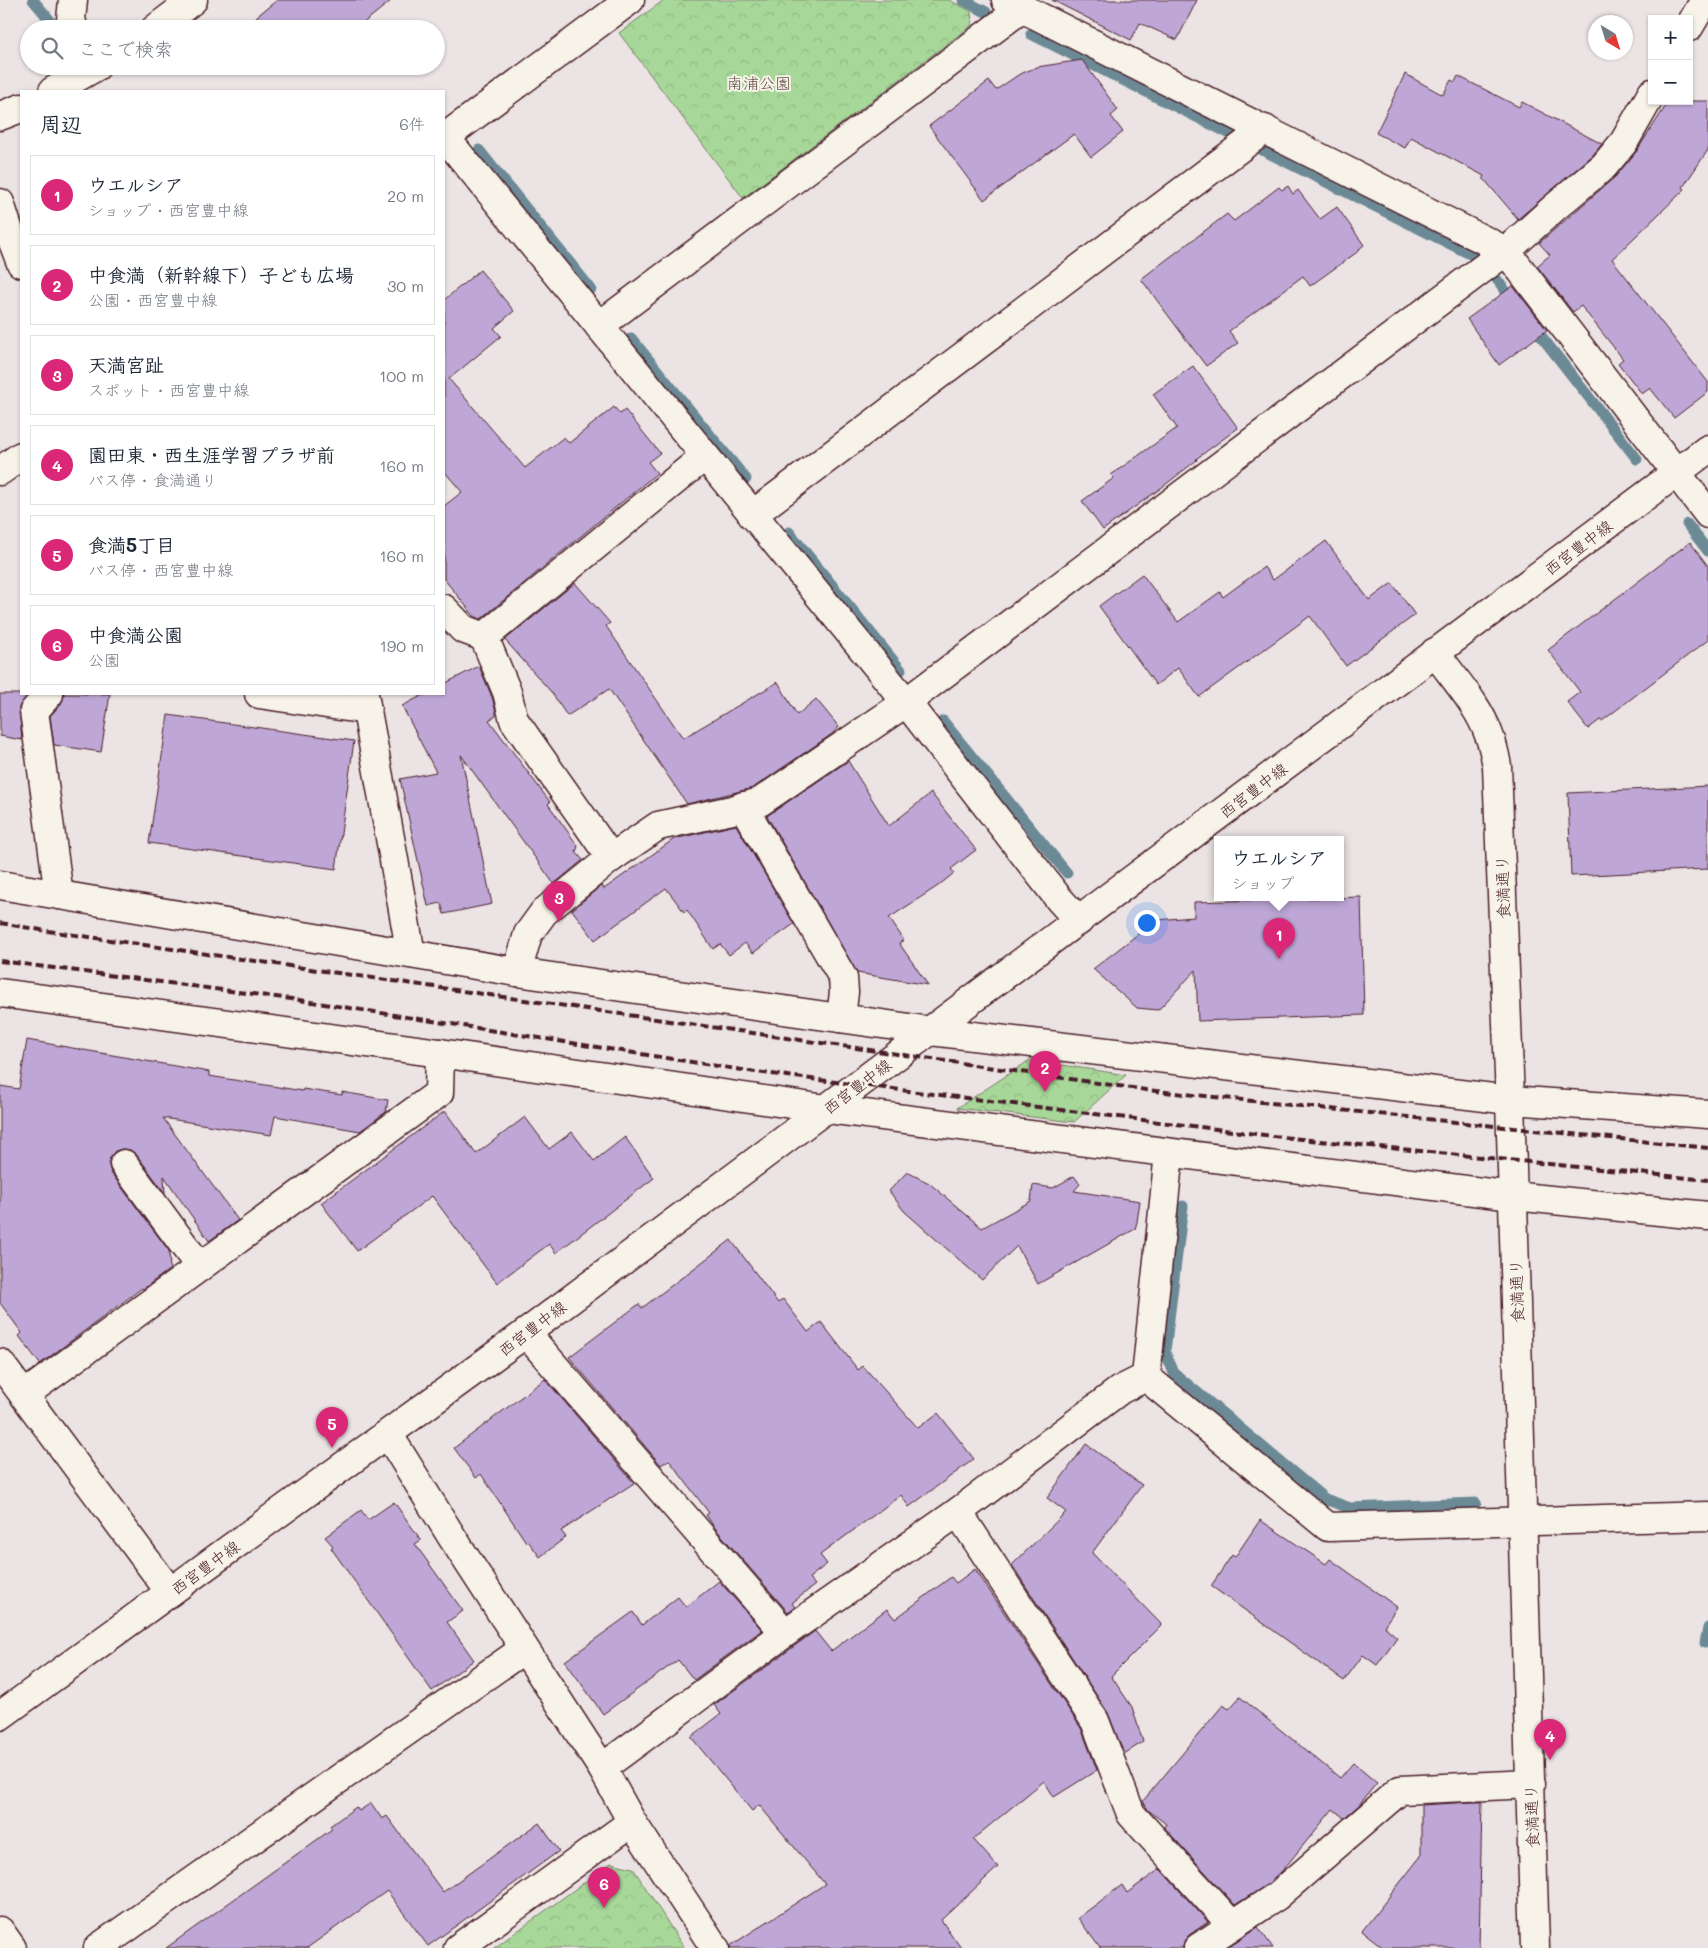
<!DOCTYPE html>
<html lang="ja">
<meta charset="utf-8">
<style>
body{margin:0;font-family:Mali,"Klee One",sans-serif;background:#f6f6f7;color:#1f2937}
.controls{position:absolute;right:15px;top:15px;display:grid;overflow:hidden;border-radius:0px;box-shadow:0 1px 4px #0004}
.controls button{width:45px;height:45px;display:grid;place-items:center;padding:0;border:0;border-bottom:1px solid #e0e1e3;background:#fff;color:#1f2937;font:25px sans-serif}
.compass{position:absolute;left:1588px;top:15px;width:45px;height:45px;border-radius:50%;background:#fff;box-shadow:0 1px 4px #0004;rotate:142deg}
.you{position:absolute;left:1146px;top:922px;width:18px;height:18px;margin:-12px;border:4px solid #fff;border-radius:50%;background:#1a73e8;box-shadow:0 0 0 8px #1a73e833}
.badge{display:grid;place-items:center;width:32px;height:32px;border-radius:50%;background:#db2777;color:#fff;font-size:16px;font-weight:700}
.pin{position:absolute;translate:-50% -41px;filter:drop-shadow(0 1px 2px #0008)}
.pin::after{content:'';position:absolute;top:26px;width:18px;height:15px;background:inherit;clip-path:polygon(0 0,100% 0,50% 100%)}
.popup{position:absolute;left:1214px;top:836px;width:130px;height:65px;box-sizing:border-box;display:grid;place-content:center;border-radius:0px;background:#fff;filter:drop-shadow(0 1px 4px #0005);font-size:16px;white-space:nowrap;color:#747a83}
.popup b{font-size:19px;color:#1f2937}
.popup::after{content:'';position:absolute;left:50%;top:100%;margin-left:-10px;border:10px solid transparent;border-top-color:#fff}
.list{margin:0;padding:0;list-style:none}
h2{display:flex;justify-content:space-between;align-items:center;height:65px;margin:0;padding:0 20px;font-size:21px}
h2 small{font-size:16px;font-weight:400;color:#747a83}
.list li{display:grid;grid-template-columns:32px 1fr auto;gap:15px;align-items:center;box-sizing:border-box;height:80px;margin:0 10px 10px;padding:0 10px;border:1px solid #e0e1e3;border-radius:0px}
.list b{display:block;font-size:19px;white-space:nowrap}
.list p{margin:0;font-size:16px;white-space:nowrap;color:#747a83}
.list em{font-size:16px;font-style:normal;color:#747a83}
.icon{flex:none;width:28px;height:28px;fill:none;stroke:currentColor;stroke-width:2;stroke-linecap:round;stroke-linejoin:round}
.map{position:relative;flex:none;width:1708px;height:1948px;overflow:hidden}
.search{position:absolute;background:#fff;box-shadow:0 1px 4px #0004;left:20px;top:20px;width:425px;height:55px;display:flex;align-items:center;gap:12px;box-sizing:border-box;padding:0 18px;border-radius:28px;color:#747a83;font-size:19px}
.panel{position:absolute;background:#fff;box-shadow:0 1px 4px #0004;left:20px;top:90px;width:425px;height:605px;border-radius:0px}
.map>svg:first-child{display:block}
</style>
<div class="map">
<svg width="1708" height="1948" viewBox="0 0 1708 1948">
<defs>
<pattern id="forest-crowns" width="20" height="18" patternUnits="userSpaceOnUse" patternTransform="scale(1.25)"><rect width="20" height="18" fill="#a7d899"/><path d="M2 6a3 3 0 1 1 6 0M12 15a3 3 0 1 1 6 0" fill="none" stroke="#91b984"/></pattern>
</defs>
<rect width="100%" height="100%" fill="#ece4e4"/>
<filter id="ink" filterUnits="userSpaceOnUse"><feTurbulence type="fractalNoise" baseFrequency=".02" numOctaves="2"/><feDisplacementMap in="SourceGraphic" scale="10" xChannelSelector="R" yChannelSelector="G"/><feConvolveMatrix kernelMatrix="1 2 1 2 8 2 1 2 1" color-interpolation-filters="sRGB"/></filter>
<g filter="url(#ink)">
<g fill="url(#forest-crowns)" stroke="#787c62">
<path d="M664,0H949L971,11L972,25L743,198L619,33Z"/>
<path d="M1030,1060L1126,1075L1074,1122L957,1108Z"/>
<path d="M611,1863L633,1868L684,1948H494Z"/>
</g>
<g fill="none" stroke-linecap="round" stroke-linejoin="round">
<g stroke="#6c8a96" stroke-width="11">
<path d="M33,0L49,19L54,29"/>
<path d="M963,0L986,12"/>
<path d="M1031,34L1482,260L1515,303"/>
<path d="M479,150L591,289"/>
<path d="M1531,323L1637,459"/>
<path d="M631,338L746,479"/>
<path d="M1687,524L1708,551"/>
<path d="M789,532L901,670"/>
<path d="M943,721L1067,873"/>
<path d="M1183,1206L1165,1351L1174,1373L1325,1499L1350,1508L1476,1503"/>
<path d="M1705,1643L1708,1628"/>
</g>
</g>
<g fill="#bea7d6" stroke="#4a1f2b">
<path d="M277,0H392L356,29H266L256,17Z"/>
<path d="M1052,0H1197L1177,40L1140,23L1131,40Z"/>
<path d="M1082,60L1118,110L1111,116L1123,132L1091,157L1074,134L984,200L929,126L989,81L996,90L1018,75L1037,67Z"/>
<path d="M1405,74L1443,95L1451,80L1455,82L1458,76L1519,107L1522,102L1602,144L1593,155L1518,219L1483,178L1484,176L1411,137L1405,148L1376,133Z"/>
<path d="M1669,101H1708V150L1683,187L1685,189L1612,259L1708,382V392L1674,418L1650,388L1642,394L1618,363L1623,359L1581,306L1573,312L1537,266L1550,255L1539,243L1616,176L1636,152Z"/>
<path d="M1288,186L1293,194L1298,190L1320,219L1337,207L1364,245L1359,249L1360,250L1310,286L1303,276L1229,331L1238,343L1206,366L1141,279L1227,214L1234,221L1279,187L1282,190Z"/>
<path d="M480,270L514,311L494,328L501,336L449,379L525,468L564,437L569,443L614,407L620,414L625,410L660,453L648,462L657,473L481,619L474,616L444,579V506L462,492L444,471V300Z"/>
<path d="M1513,286L1547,330L1499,365L1467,319Z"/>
<path d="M1193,366L1238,428L1196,459L1197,460L1161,488L1103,530L1082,501L1114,478L1111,475L1177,428L1153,394Z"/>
<path d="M1326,541L1369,600L1392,583L1415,615L1346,666L1310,616L1199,697L1178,668L1156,685L1099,606L1142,574L1178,622L1220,592L1223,597L1264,567L1273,580Z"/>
<path d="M1690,542L1708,566V640L1602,721L1600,720L1588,729L1567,702L1580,692L1548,650Z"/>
<path d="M575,583L610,623L606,626L683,738L778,682L797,715L816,699L839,727L832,734L753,788L687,804L609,689L567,716L552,693L505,640Z"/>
<path d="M479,666L492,697L496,712V716L489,720L550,802L548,804L578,846L576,852L583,860L554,884L461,755L492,904L444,914L441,903L428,906L400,779L436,772L402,706L425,694H444V684Z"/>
<path d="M0,694H28L19,707L22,740L0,736Z"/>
<path d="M64,694H110L101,752L54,745L50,716L61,704Z"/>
<path d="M168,715L354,741L336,869L149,843Z"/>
<path d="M848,761L889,826L931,793L976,850L951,869L954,873L938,886L889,918L904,940L899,943L928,985L857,973L767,816Z"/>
<path d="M1708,786V869L1571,876L1568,793Z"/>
<path d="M736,825L794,924L753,953L745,943L729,955L720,944L713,949L687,910L684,912L666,888L595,940L572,910L602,885L604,889L674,839Z"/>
<path d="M1361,897L1364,1015L1198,1021L1196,970L1158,1010L1137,1008L1093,969L1156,920L1194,917V902Z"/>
<path d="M27,1040L209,1072V1076L303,1091V1089L342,1095V1092L388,1100L386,1112L360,1131L275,1116L271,1135L163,1118L238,1220L209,1241L164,1176L165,1193L136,1154L130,1150L122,1149L115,1151L110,1158L109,1166L111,1173L169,1251L170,1269L143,1289L142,1288L40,1364L19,1336L22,1333L0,1303V1086L19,1089Z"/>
<path d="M445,1111L476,1154L525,1117L549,1149L572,1132L594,1161L625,1137L654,1178L556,1253L549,1244L497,1283L432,1196L357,1251L321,1203Z"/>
<path d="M907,1172L929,1183L982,1228L1031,1201L1033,1185L1053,1188L1074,1176L1080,1184L1074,1191L1140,1201L1137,1222L1135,1229L1038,1284L1017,1246L982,1280L904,1211L889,1191Z"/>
<path d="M731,1240L778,1303L783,1299L808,1332L821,1322L858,1370L863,1366L918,1428L938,1413L974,1459L909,1507L901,1495L820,1555L827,1564L809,1578L815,1585L792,1603L795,1607L788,1612L715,1528L706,1515L709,1513L669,1460L661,1465L569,1357L639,1304L642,1308Z"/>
<path d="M545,1379L634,1483L561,1531L566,1537L540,1557L528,1541L526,1542L481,1474L476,1478L454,1448Z"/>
<path d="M1086,1444L1142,1485L1092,1553L1162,1625L1111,1676L1132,1707L1143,1742L1124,1754L1108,1713L1012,1565L1066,1512L1047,1498Z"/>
<path d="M394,1502L421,1540L415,1544L463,1611L447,1622L474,1660L432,1691L331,1548L333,1546L325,1537L361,1510L368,1520Z"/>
<path d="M1260,1520L1326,1564L1330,1559L1397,1607L1384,1626L1397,1637L1377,1665L1363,1655L1344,1681L1211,1586L1232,1555L1235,1557Z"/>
<path d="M975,1569L1081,1728L1097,1770L1054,1797L1044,1781L973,1839L998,1867L941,1920L961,1948H730V1946L825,1884L759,1805L752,1811L691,1737L721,1714L714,1705L815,1631L831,1651L887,1609L895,1619L951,1577L956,1583Z"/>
<path d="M719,1581L762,1630L694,1680L678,1660L603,1714L565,1661L633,1612L642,1625L678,1597L686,1607Z"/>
<path d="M1240,1697L1340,1778L1353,1763L1377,1783L1358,1806L1344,1818L1333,1809L1282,1871L1268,1884L1235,1905L1164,1827L1166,1824L1148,1810L1143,1801L1223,1705L1229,1709Z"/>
<path d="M1473,1802H1482L1479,1948H1384L1362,1931L1421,1856V1805Z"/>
<path d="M371,1803L382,1819L387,1816L443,1892L539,1823L559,1851L428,1946L387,1891L307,1948H166L332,1829L330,1826L356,1807L359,1811Z"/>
<path d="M1160,1869L1208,1922L1189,1935L1184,1941L1183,1948H1100L1078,1918L1122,1885L1127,1893Z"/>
<path d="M1258,1927L1273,1948H1226Z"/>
</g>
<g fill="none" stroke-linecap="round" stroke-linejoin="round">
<defs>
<g id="minor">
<path d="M73,0L71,20L74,29"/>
<path d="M1006,0L1506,251L1708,514"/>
<path d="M1689,27L1705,0"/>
<path d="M155,29L193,0"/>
<path d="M53,91L97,66"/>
<path d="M0,116L21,108"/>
<path d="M445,137L906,702L1059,899L1079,921"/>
<path d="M444,138L630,0"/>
<path d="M0,203L11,237L21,263"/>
<path d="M599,326L1022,8"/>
<path d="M0,471L21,456"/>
<path d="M752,515L1265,129"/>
<path d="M444,609L463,629L484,637L507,692L514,720L611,858"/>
<path d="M484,637L705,456"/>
<path d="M49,694L34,711L59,895"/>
<path d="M259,694L367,710"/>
<path d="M364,694L411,954"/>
<path d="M743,806L843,978L844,992L841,1018"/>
<path d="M0,885L517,972L931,1031L1510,1100L1708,1114"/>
<path d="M517,972L528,934L544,912L611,858L658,826L732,810L760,802L901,706L1506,251L1554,208L1604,166L1624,142L1652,93"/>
<path d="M0,993L440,1053L826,1109L1513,1196L1708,1216"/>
<path d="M124,1164L200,1267"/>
<path d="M526,1333L785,1633"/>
<path d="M0,1363L170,1592"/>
<path d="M1146,1377L1169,1153"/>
<path d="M24,1395L439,1093L440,1053"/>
<path d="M388,1434L452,1537L602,1768L632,1822L715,1948"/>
<path d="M958,1512L1095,1721L1131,1814L1232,1925"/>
<path d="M602,1768L785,1633L958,1512L1120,1390L1146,1377L1328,1527L1708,1516"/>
<path d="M0,1931L12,1948"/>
<path d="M98,1948L524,1649"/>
<path d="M458,1948L632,1822"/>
<path d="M1198,1948L1277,1896L1400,1790L1531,1784"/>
</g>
<path id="tertiary" d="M1435,652C1453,678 1478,704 1489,735C1493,745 1495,755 1497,766L1510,1100L1535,1948"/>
<path id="secondary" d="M0,1716L526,1333L1708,449"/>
</defs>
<use href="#minor" stroke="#4a1f2b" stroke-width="31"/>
<use href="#tertiary" stroke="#4a1f2b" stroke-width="31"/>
<use href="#secondary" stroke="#4a1f2b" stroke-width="31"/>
<use href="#minor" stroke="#f7f3e8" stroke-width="28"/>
<use href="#tertiary" stroke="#f7f3e8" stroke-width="28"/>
<use href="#secondary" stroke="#f7f3e8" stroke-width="28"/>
<g stroke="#4a1f2b" stroke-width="4" stroke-dasharray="8 4" stroke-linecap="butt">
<path d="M0,923L41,930L1146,1090L1708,1148"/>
<path d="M0,961L299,1000L755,1072L1281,1137L1708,1180"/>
</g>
</g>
</g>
<g text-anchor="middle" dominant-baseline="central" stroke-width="4" stroke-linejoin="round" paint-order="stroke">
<g font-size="16" fill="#614d46" stroke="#f7f3e8">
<text x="759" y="82">南浦公園</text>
</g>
<g font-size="16" fill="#4a1f2b" stroke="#f7f3e8">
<text transform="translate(1578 547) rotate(-37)">西宮豊中線</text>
<text transform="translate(1253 790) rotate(-37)">西宮豊中線</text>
<text transform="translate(1502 887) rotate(-92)">食満通り</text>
<text transform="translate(857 1086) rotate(-37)">西宮豊中線</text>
<text transform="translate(1516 1291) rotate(-92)">食満通り</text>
<text transform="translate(532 1328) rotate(-37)">西宮豊中線</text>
<text transform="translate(205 1567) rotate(-36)">西宮豊中線</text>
<text transform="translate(1531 1816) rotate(-92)">食満通り</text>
</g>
</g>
</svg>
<div class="controls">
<button>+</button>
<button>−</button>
</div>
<svg class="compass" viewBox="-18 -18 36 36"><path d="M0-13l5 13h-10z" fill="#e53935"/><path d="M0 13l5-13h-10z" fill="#747a83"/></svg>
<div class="you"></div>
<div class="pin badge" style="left:1279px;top:959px">1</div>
<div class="popup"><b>ウエルシア</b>ショップ</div>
<div class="pin badge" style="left:1045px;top:1092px">2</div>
<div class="pin badge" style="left:559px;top:922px">3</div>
<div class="pin badge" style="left:1550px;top:1760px">4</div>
<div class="pin badge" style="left:332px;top:1448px">5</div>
<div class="pin badge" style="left:604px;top:1908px">6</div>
<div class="search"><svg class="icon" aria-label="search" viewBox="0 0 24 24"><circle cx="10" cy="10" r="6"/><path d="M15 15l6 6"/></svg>ここで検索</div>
<section class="panel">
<h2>周辺<small>6件</small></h2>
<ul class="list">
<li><span class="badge">1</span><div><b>ウエルシア</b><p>ショップ · 西宮豊中線</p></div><em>20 m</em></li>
<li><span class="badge">2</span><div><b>中食満（新幹線下）子ども広場</b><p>公園 · 西宮豊中線</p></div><em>30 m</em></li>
<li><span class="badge">3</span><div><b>天満宮趾</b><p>スポット · 西宮豊中線</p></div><em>100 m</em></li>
<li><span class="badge">4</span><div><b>園田東・西生涯学習プラザ前</b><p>バス停 · 食満通り</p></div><em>160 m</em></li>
<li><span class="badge">5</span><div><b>食満5丁目</b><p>バス停 · 西宮豊中線</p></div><em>160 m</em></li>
<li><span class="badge">6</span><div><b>中食満公園</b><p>公園</p></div><em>190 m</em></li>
</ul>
</section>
</div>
